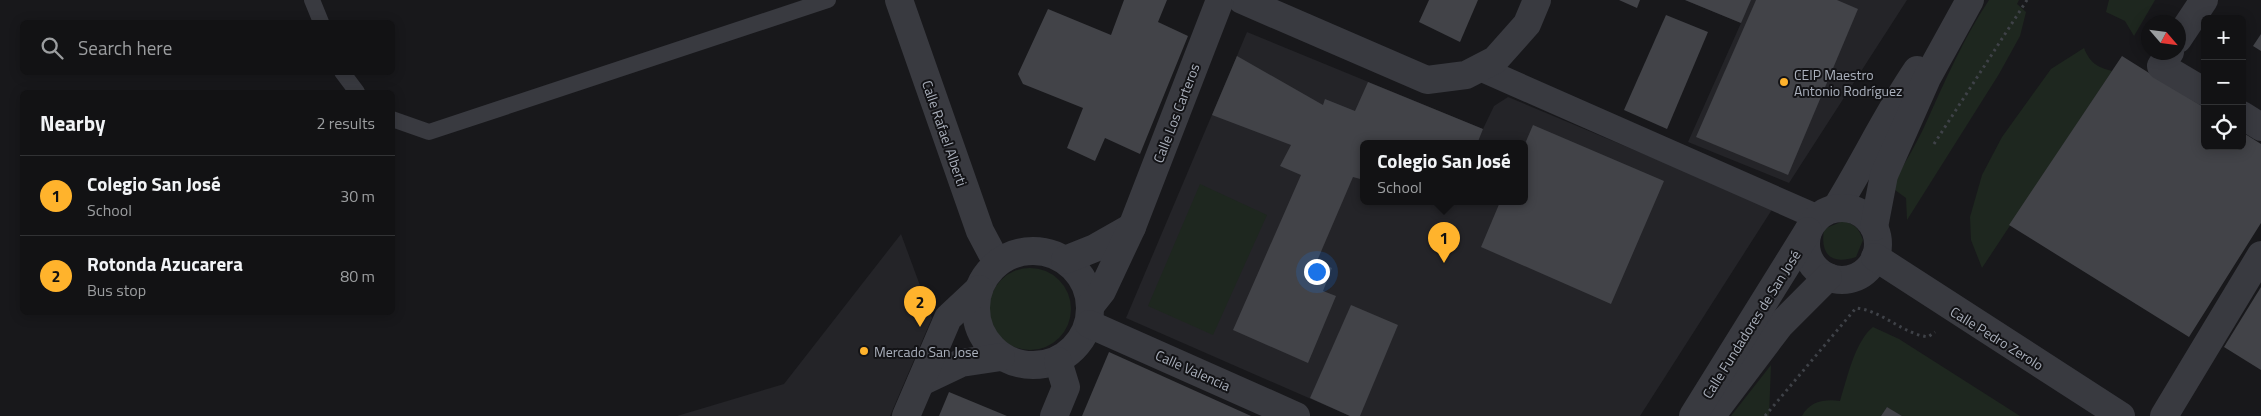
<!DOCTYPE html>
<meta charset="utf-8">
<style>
body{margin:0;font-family:"Titillium Web",sans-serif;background:#1b1b1d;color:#f1f3f6}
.controls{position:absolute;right:15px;top:15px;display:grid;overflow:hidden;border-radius:8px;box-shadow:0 2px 12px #0003}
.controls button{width:45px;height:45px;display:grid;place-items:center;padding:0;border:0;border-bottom:1px solid #313234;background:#121214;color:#f1f3f6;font:25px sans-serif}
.compass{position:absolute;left:2141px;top:15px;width:45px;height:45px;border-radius:50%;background:#121214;box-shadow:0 2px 12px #0003;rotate:118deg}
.you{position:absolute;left:1316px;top:271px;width:18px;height:18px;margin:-12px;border:4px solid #fff;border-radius:50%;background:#1a73e8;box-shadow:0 0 0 8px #1a73e833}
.badge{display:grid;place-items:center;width:32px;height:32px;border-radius:50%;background:#ffb32c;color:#111;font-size:16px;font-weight:700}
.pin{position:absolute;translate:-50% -41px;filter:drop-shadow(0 1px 2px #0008)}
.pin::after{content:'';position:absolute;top:26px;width:18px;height:15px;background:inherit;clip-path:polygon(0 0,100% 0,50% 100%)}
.popup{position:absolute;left:1360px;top:140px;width:168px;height:65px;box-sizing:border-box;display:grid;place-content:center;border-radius:8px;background:#121214;filter:drop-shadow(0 1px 4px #0005);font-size:16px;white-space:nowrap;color:#9c9ea0}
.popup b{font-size:19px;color:#f1f3f6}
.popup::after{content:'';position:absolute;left:50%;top:100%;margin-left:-10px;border:10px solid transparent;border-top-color:#121214}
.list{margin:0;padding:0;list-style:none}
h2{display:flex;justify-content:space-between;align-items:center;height:65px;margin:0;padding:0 20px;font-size:21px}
h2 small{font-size:16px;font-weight:400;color:#9c9ea0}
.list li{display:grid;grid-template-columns:32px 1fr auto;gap:15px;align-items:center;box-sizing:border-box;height:80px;padding:0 20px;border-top:1px solid #313234}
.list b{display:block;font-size:19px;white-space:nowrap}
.list p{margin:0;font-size:16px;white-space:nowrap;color:#9c9ea0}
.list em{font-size:16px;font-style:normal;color:#9c9ea0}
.icon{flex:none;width:28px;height:28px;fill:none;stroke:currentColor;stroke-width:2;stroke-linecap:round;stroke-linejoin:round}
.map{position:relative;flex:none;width:2261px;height:416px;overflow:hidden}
.search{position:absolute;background:#121214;box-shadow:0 2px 12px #0003;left:20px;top:20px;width:375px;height:55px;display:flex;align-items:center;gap:12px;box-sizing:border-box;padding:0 18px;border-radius:8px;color:#9c9ea0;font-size:19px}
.panel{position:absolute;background:#121214;box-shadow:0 2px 12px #0003;left:20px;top:90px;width:375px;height:225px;border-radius:8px}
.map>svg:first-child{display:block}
</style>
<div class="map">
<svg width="2261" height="416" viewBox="0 0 2261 416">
<rect width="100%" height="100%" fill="#18181b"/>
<g fill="#242428" fill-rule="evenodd">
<path d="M1685,0H1907L1789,183L1688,142L1741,23Z"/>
<path d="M1247,32L1483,129L1494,106L1508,97L1773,208L1640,416H1350L1126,318ZM1364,144H1524V202H1364Z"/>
<path d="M901,234L932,318L890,416H677L784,384Z"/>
</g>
<g fill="#1e271f">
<path d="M1989,0H2019L2017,4L2026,12L2020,36L1999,74L1907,220L1906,198L1891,187C1903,166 1916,145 1926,123C1945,81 1963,39 1989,0Z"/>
<path d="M2109,0H2155L2134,36L2125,21L2106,12Z"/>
<path d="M2084,48C2090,63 2097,67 2112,71L1982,268L1971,240L1970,217L1982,175L2002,137L2051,69Z"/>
<path d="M1200,184L1267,215L1213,335L1148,306Z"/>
<path d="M1843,221C1855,224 1859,229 1863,240L1856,257C1831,265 1820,255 1824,229Z"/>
<circle cx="1030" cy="309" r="41"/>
<path d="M1873,327L1899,339L2020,416H1902L1887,407L1881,416H1802C1810,401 1825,399 1840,401C1847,379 1855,341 1873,327Z"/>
<path d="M1771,365L1769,416H1731Z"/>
</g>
<g fill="#424348">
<path d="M1124,0H1167L1158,22L1188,36L1140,154L1105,138L1095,161L1067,148L1083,108L1023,84L1018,74L1048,9L1111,35Z"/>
<path d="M1429,0H1478L1460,42L1419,22Z"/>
<path d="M1619,0H1640L1637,8Z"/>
<path d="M1685,0H1751L1741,23Z"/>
<path d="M1756,0H1837L1858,9L1788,175L1696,137Z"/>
<path d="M1666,15L1708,32L1667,129L1624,110Z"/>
<path d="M2261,34V51L2253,46Z"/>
<path d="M1237,56L1323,105L1325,99L1355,111L1368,82L1483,129L1477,144H1364V180L1353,177L1317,261L1332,268L1323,291L1336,296L1308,363L1233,330L1301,175L1280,166L1291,145L1212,115Z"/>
<path d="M2122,56L2205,108V146H2242V132L2261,144V223L2189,337L2009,225Z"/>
<path d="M1533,125L1664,181L1611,304L1481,247L1500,202H1524V146Z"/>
<path d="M2261,287V370L2224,347Z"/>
<path d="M1351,305L1398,325L1360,416H1350L1310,398Z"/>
<path d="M1109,352L1251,416H1082Z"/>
<path d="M949,392L1007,416H939Z"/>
<path d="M1887,407L1902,416H1881Z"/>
</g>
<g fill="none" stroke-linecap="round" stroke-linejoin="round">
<g stroke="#3f4248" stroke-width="3" stroke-dasharray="2.5 4" stroke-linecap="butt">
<path d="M1934,144L2027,0"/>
<path d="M1765,416L1856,308C1883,311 1901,333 1928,337L1935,332"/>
</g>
<g stroke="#393a40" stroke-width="16">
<path d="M312,0L321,22"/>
<path d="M342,72L357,92"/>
<path d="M392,119L429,132L828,0"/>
</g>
<path stroke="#393a40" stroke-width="25" d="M1479,68L1817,217"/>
<g stroke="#393a40" stroke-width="28">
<path d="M899,0L980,231L997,263"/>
<path d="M1242,0L1427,80L1466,75L1495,60L1527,24L1537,0"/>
<path d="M2178,39L2204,0"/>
<path d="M2170,52L2161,66L2205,92"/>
<path d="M2242,115L2261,127"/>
<path d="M1836,208C1864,163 1887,114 1917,70"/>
<circle cx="1842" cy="244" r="36"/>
<path d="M1874,227L1884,175L1927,78L1970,0"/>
<circle cx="1033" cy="308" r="57"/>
<path d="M1875,257L2121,416"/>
<path d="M1065,260L1095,248L1132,227"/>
<path d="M1091,305L1102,291L1132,227L1220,0"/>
<path d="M1089,324L1296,416"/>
<path d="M921,382L961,363L1001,357"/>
<path d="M1715,411L1780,325L1828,277"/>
<path d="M906,416L948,318L979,289"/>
<path d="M1054,416L1066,387L1058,361"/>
<path d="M1693,416L1808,231"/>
<path d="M2164,416L2261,255"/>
</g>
</g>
<g fill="#ffb32c" stroke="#131316" stroke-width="2">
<circle cx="1784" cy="82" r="5"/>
<circle cx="864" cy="351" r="5"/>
</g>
<g text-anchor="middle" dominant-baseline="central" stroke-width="4" stroke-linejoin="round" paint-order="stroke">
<g font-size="14" fill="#aab0bc" stroke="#131316" text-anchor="start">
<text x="1794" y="74">CEIP Maestro<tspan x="1794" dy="16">Antonio Rodríguez</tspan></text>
<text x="874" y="351">Mercado San Jose</text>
</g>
<g font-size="14" fill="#aab0bc" stroke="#131316">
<text transform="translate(1176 113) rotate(-69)">Calle Los Carteros</text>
<text transform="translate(945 133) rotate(71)">Calle Rafael Alberti</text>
<text transform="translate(1751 324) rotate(-58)">Calle Fundadores de San José</text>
<text transform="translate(1997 338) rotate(32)">Calle Pedro Zerolo</text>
<text transform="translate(1193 370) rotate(24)">Calle Valencia</text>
</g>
</g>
</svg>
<div class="controls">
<button>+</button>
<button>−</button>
<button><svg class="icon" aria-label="locate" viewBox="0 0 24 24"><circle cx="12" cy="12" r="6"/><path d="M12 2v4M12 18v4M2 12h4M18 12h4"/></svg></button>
</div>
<svg class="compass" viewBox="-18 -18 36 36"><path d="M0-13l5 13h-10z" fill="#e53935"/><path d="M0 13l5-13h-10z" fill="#9c9ea0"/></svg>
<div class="you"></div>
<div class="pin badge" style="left:1444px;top:263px">1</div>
<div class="popup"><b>Colegio San José</b>School</div>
<div class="pin badge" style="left:920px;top:327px">2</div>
<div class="search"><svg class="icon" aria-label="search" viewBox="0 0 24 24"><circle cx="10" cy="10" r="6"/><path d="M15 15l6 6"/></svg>Search here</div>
<section class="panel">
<h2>Nearby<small>2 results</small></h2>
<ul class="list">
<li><span class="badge">1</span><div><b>Colegio San José</b><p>School</p></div><em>30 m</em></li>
<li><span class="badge">2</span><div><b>Rotonda Azucarera</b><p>Bus stop</p></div><em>80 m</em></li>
</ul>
</section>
</div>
